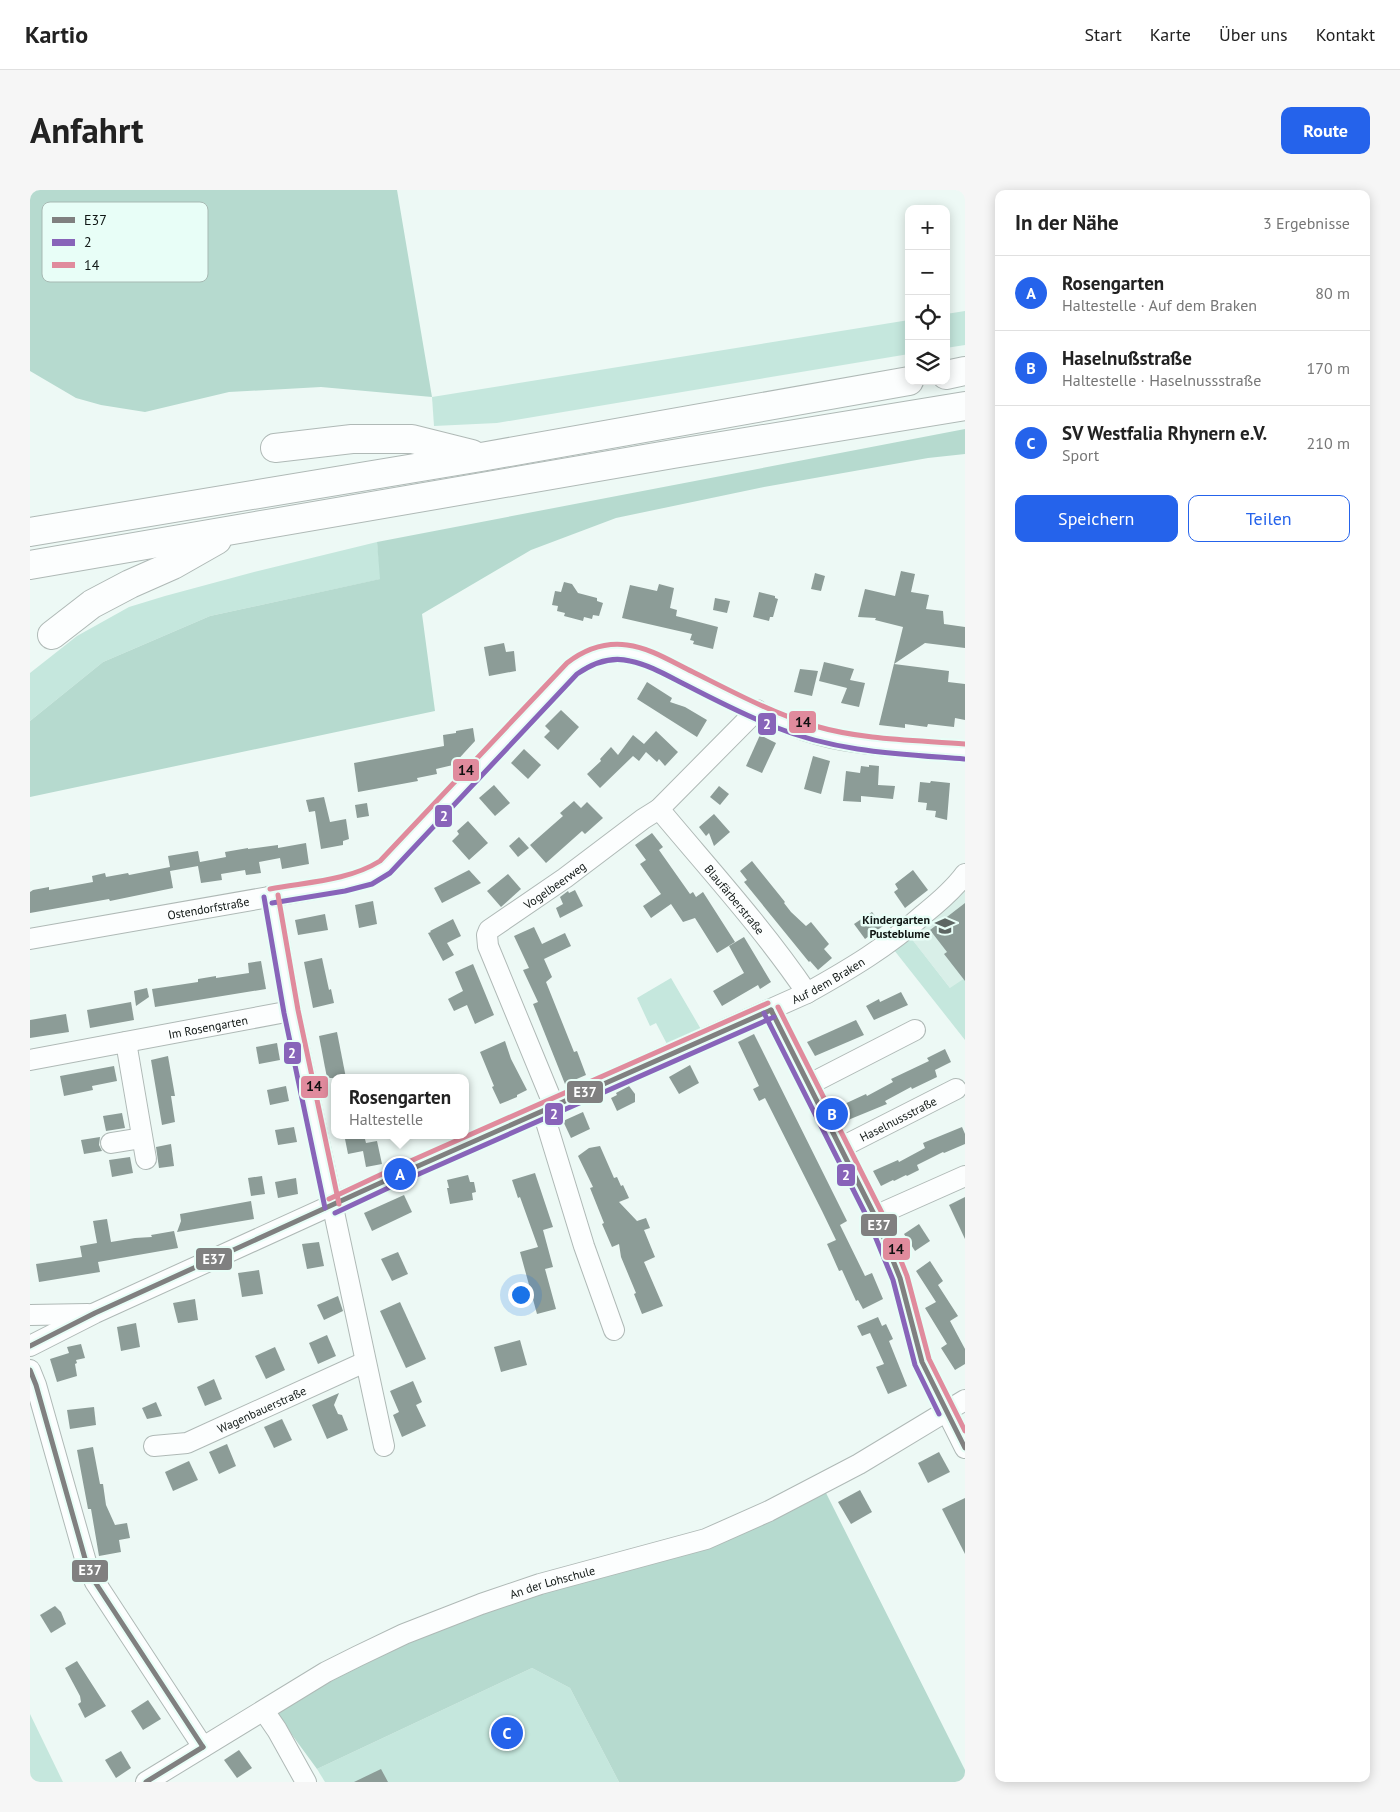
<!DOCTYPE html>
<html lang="de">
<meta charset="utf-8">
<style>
body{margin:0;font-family:"PT Sans",sans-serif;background:#f6f6f6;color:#222}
.controls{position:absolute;right:15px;top:15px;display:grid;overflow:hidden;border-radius:10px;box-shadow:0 2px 12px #0003}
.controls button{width:45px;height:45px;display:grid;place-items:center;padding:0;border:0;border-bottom:1px solid #e0e0e0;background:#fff;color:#222;font:25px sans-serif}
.you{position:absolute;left:490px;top:1104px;width:18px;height:18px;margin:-12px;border:4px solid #fff;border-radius:50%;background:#1a73e8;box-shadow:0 0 0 8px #1a73e833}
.badge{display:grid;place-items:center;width:32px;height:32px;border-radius:50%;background:#2563eb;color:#fff;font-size:16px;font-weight:700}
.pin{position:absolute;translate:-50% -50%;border:2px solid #fff;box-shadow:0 1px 5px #0006}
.popup{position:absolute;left:301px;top:884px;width:138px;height:65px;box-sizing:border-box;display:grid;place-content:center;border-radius:10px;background:#fff;filter:drop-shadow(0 1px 4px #0005);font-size:16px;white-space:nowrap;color:#767676}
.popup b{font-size:19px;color:#222}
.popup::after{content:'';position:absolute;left:50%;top:100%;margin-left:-10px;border:10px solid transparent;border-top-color:#fff}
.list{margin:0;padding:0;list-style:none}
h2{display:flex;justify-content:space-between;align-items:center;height:65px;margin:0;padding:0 20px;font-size:21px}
h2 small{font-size:16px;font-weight:400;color:#767676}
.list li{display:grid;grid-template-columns:32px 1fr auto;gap:15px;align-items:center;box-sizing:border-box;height:75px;padding:0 20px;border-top:1px solid #e0e0e0}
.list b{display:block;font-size:19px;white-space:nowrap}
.list p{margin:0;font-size:16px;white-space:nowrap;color:#767676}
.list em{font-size:16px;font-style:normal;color:#767676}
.actions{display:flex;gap:10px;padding:15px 20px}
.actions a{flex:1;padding:11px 0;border:1px solid #2563eb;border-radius:10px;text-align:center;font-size:18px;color:#2563eb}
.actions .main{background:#2563eb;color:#fff}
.icon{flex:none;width:28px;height:28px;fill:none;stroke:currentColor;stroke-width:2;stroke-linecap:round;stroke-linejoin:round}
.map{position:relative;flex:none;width:935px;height:1592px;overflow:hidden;border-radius:10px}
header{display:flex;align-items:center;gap:30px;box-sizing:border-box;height:70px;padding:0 25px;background:#fff;border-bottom:1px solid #e0e0e0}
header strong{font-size:24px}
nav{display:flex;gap:28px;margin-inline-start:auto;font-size:18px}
.intro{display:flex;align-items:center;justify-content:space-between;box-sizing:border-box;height:120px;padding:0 30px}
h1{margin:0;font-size:35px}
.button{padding:12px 22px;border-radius:10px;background:#2563eb;color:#fff;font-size:18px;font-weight:700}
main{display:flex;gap:30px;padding:0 30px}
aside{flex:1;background:#fff;border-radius:10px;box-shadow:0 2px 12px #0003}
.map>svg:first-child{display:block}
</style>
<header>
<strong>Kartio</strong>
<nav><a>Start</a><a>Karte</a><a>Über uns</a><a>Kontakt</a></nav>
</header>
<div class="intro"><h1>Anfahrt</h1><a class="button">Route</a></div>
<main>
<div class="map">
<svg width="935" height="1592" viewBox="0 0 935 1592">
<rect width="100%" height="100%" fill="#edf9f5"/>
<path fill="#d9efe8" d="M935,695V788L921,799L881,748L909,724Z"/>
<g fill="#c5e7dd">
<path d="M935,121V155L916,158V124Z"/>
<path d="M879,130V164L467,233L404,236L402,207Z"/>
<path d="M347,352L351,389L180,426L73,472L0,531V483L47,446L99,417L135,406L224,382Z"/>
<path d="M881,748L920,798L935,788V850L864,760Z"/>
<path d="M641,788L672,841L638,856L626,833L620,836L607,808Z"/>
<path d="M502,1478L540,1498L589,1592H295L287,1579Z"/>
<path d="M0,1524L33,1592H0Z"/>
</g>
<g fill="#b6dacf">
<path d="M0,0H367L402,207L291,197L199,202L115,222L71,215L46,208L0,181Z"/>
<path d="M935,239V264L898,268L734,297L586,328L501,360L392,424L405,521L0,607V531L73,472L180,426L350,389L347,352Z"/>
<path d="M795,1301L935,1580V1592H589L540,1498L502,1478L287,1579L246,1523L299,1489L376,1451Z"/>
</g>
<g fill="#8c9c97">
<path d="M871,381L885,384L881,402L899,405L896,419L913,421L914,434L935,437V458L895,453L864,474L919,481L918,492L935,494V530L925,528L924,537L898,534L897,537L875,534V538L849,535L873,437L845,430L846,428L828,427L835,399L865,406Z"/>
<path d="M785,383L795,386L791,401L781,399Z"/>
<path d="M534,392L542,394L548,403L567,408V411L573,413L569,426L563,425L562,429L554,427L553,431L534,426L535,423L527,421L528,416L522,415L525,401L531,402Z"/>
<path d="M629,394L644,398L640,418L647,420L646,426L688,437L683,459L663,454L664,451L660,450L662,444L592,428L600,395L627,401Z"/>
<path d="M729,402L745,406V408L748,409L743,427H740L739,431L723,427Z"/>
<path d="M685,408L700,411L697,423L683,420Z"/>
<path d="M474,453L476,462L484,461L486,481L459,486L454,457Z"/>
<path d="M794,472L824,479L820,490L835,493L829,517L811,513L817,498L789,491Z"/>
<path d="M770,479L788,481L782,506L764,502Z"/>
<path d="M617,492L642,508L640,512L655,517L677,530L667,547L607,509Z"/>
<path d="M531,520L549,537L528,560L514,547L520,541L515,536Z"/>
<path d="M443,538L445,551L423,575L406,579L407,584L387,588L388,591L328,602L324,573L414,556L413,545L426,543V541Z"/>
<path d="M626,541L648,562L635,576L629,569L627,572L616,562L609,571L603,566L570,598L557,584L571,571L570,569L581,557L588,565L603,545L614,554Z"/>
<path d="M730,545L746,553L732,583L716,576Z"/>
<path d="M494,559L511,575L498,589L481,573Z"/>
<path d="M783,566L800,571L791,604L774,599Z"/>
<path d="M839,575L849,576L848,595L865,596L863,609L831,606V612L813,611L816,581L830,583L831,576L839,577Z"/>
<path d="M901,591L920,593L917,630L905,627L906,621L896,620L897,613L888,612L890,592L900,593Z"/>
<path d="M464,595L480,613L465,626L449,608Z"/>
<path d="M689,596L699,604L690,615L680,607Z"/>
<path d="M294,607L300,632L316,629L319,649L313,651V655L291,659L285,621L279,622L276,610Z"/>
<path d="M544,611L551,618L557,612L573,628L555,644L552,641L516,673L500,655L533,626L530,623Z"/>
<path d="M337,613L339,626L327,628L325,615Z"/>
<path d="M684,624L700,642L684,656L679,643L676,646L669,637Z"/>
<path d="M438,631L458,653L439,670L422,651L429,644L427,641Z"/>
<path d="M622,643L633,657L629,660L660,704L663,702L666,707L673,702L705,752L687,763L665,728L653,732L641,714L621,728L613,716L631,704L610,674L616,670L605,655Z"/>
<path d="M489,647L499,658L488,667L479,656Z"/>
<path d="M276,653L279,674L252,679L250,668L229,672L231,683L216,685L215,680L191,684L192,690L171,693L168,676L140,681L143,698L80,711L79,709L0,723V702L3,700L19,697V700L63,692L62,686L75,683L76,687L98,683L99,685L140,677L138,666L168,661L170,672L196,667L195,662L218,658V659L248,655V658Z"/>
<path d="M722,671L755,712L754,713L761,722L776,736L781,732L799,754L794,759L802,768L788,780L780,771L779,772L714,692L717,690L710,681Z"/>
<path d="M439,680L451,693L412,713L404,698Z"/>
<path d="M883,680L898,700L875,718L864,702L868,699L865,694Z"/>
<path d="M478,684L491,699L471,717L457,701Z"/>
<path d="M545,700L553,716L530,728L526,718L533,714L530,707L538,701L539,703Z"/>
<path d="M343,711L347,734L329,738L325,715Z"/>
<path d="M935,713V791L914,764L917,762L900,740Z"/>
<path d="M842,722L853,736L835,749L824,734Z"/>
<path d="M295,724L298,740L268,745L265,730Z"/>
<path d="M423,729L431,746L417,753L424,765L413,771L398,743L401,742L400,741Z"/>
<path d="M504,737L512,754L535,743L541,756L514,769L522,787L516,792L544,862L547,861L556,885L535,894L503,814L508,812L493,780L499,778L484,746Z"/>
<path d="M714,747L741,792L730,799L728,795L692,816L683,801L714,783L699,756Z"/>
<path d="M292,768L299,800L301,799L304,813L283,818L274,772Z"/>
<path d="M231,771L236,799L125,817L122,799L168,792V789L186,786V788L219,783L218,773Z"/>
<path d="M443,774L464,825L445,834L437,815L424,821L418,809L433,801L425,782Z"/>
<path d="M117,798L119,807L106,816L104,801Z"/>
<path d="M871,802L878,815L844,830L836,816L849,809L850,812Z"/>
<path d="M101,812L104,830L60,838L57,820Z"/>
<path d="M36,824L39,842L0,848V830Z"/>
<path d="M826,830L834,845L785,866L777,852Z"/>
<path d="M307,842L316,888H297L289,846Z"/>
<path d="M724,844L817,1031L810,1035L835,1086L842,1083L853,1109L833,1119L828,1110L826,1111L812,1080L809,1081L797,1054L806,1050L792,1021L735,908L729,911L723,899L729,896L708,852Z"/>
<path d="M475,851L481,869L497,900L487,905V907L470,914L462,897L464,896L450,862Z"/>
<path d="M247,853L250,870L229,874L226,857Z"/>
<path d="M915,859L921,872L905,880L907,887L882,899L881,897L855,911L857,914L818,930L810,916L836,904L837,906L863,892L861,889L899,871L897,868Z"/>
<path d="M138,866L145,906H141L145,932L132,935L121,870Z"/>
<path d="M660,875L669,893L649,904L639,887Z"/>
<path d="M84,876L87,891L62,896L63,900L34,906L30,886Z"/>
<path d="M256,896L259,911L240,915L237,900Z"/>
<path d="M599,896L605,904V912L587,921L581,908L587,905L586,903Z"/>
<path d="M553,922L560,939L541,948L533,931Z"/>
<path d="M92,923L95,938L76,941L73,926Z"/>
<path d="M264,937L267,952L248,955L245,940Z"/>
<path d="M932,937L935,944V954L914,963L913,962L887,975L889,980L877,986L876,985L864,991L863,990L851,996L843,981L868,970L869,972L895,958L893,953Z"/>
<path d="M334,945L336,953L347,951L352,974L336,977L333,961L318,964L315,949Z"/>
<path d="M70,947L69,955L72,961L54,964L51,950Z"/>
<path d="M141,954L144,976L129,978L126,957Z"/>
<path d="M570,956L584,988L587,987L591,996L593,995L599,1008L589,1012L607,1031L616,1028L620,1038L614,1040L625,1067L614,1072L633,1116L612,1124L604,1104L606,1103L591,1067L589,1054L582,1057L572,1034L574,1033L560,998L563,997L548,966L559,958Z"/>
<path d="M100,967L103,983L82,987L79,970Z"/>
<path d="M505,983L523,1037L513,1040L523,1077L515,1079L526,1119L507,1124L490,1062L508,1057L490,1007L488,1008L482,990Z"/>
<path d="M438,985L440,992H444L446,1002L442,1003L443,1010L420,1014L417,998H419L417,990Z"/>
<path d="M232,986L235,1004L221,1006L218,988Z"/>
<path d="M266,988L268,1004L248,1008L245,992Z"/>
<path d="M374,1005L382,1022L342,1041L334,1023Z"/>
<path d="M935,1007V1049L919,1015Z"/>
<path d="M221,1011L224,1029L147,1042L151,1031L150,1024Z"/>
<path d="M77,1029L81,1052L105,1048L122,1047L121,1045L144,1041L148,1058L68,1072L70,1082L9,1092L6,1074L52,1067L50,1056L67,1053L63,1031Z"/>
<path d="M889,1034L900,1051L885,1061L874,1044Z"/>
<path d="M289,1052L294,1076L277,1079L272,1054Z"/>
<path d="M368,1062L378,1084L362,1091L351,1069Z"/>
<path d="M900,1071L913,1091L908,1095L928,1126L920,1131L935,1159V1174L925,1180L911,1158L917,1154L895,1118L906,1112L886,1081Z"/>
<path d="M229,1080L233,1104L212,1107L208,1083Z"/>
<path d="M308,1106L313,1121L294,1130L287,1115Z"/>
<path d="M165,1109L168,1130L148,1133L143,1113Z"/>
<path d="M370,1112L396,1169L376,1178L350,1121Z"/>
<path d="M848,1127L852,1136L856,1134L863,1149L859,1151L877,1196L858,1204L846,1177L854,1174L840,1143L832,1146L827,1136Z"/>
<path d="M106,1133L110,1157L91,1161L87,1137Z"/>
<path d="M297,1145L306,1166L288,1174L279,1153Z"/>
<path d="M490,1150L497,1175L471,1182L464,1157Z"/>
<path d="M51,1154L55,1168L46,1170L47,1173L45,1174L47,1186L27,1192L20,1169L39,1163L37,1157Z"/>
<path d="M245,1157L255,1180L236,1189L225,1166Z"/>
<path d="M184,1189L192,1209L175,1216L167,1197Z"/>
<path d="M383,1191L392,1212L386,1215L396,1236L372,1247L363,1225L369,1222L360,1201Z"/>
<path d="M309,1203L304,1215L308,1224L312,1225L318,1240L297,1249L282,1215Z"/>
<path d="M126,1212L132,1226L117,1229L112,1218Z"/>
<path d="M64,1217L66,1235L40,1239L37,1220Z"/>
<path d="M252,1229L262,1250L244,1258L234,1237Z"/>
<path d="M197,1254L206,1276L189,1284L179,1262Z"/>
<path d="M63,1257L70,1294H73L76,1315L85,1335L97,1333L100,1348L89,1350L91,1362L69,1366L61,1319H58L47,1260Z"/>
<path d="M909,1262L920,1282L898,1293L888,1273Z"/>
<path d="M159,1271L168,1290L143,1301L135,1282Z"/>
<path d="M830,1300L842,1322L821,1334L808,1312Z"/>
<path d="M935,1308V1364L912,1319Z"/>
<path d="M25,1416L31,1422L36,1434L21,1443L10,1425Z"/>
<path d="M47,1471L76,1516L55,1528L48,1514L51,1512L50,1506L35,1478Z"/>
<path d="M118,1510L131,1529L113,1540L101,1521Z"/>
<path d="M209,1560L222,1578L207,1588L194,1570Z"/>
<path d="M91,1561L101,1578L86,1588L75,1570Z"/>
<path d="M351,1579L358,1592H324Z"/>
</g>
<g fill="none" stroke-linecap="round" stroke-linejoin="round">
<defs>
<g id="minor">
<path id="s1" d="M629,619C679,679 733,738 777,803"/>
<path d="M241,706L261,821L354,1256"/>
<path id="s2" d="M0,749L313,694L339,687L355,677L542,478C557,467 575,460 595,462C618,465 638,478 658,488C704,510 752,537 802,548C845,557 891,558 935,562"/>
<path d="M741,820L845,1026L870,1088L892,1172L935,1258"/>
<path d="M96,852L116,969"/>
<path id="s3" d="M0,870L261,821"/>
<path d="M778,895L885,840"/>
<path id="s4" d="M524,916L458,756L457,745L459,740L535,688L613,629L629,619L727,520"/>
<path d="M513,922L554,1056L584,1140"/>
<path d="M81,953L112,948"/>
<path id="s5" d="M810,958L926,899"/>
<path d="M845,1026L935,986"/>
<path d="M0,1125L58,1124"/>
<path id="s6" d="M0,1156L65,1123L370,984L777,803C820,779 857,757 894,724C909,712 924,699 935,684"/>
<path d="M0,1180L6,1195L56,1372L65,1392L173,1557"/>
<path id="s7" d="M124,1256L157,1253L335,1172"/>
<path d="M234,1521L247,1540L276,1592"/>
<path id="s8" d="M116,1592L296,1482L328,1466L374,1444L451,1414L510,1394L676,1349L739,1321L829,1274L935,1210"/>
</g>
<g id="highway">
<path d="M916,185L935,181"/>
<path d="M245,258L322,249H382L442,264"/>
<path d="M0,342L451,267L879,191"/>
<path d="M0,375L643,264L935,216"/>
<path d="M22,445L62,414L100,394L143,375L187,350"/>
</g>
</defs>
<use href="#minor" stroke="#afb9b6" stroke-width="22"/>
<use href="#highway" stroke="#afb9b6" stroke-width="30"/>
<use href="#minor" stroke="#fcfefe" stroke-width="20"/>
<use href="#highway" stroke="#fcfefe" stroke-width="28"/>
<defs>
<g id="bus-1">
<path d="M741,820L845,1026L870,1088L892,1172L935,1258"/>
<path d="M0,1156L65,1123L370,984L741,820"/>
<path d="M0,1180L6,1195L56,1372L65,1392L173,1557"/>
<path d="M116,1592L173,1557"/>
</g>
<g id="bus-2">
<path d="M234,707L254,823L295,1018"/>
<path d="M242,713L315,701L342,694L360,683L547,484C563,473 581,466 600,471C620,475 638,486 656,495C685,510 714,525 745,537C806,562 870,564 934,569"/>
<path d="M734,823L838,1029L863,1090L885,1175L909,1224"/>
<path d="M305,1023L373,991L744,827"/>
</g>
<g id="bus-3">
<path d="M240,699C276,692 318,691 350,671L537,473C554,460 575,452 597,455C621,458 642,472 663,482C703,502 742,523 785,536C833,550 885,550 935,554"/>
<path d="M248,705L268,820L309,1014"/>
<path d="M748,817L852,1023L877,1086L899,1169L935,1241"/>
<path d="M299,1009L367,977L738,813"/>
</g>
</defs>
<use href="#bus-1" stroke="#e8fef7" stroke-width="9"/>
<use href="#bus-2" stroke="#e8fef7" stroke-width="9"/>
<use href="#bus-3" stroke="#e8fef7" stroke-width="9"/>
<use href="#bus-1" stroke="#808080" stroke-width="5"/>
<use href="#bus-2" stroke="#8864b9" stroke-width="5"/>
<use href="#bus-3" stroke="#e08b9d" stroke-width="5"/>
</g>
<defs>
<symbol id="school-bare" viewBox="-9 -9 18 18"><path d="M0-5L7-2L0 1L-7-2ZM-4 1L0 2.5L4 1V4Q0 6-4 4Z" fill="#5d6663" stroke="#e8fef7" stroke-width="2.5" paint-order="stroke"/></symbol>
</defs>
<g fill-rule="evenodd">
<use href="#school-bare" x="901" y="722" width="28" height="28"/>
</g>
<g text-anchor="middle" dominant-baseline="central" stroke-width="5" stroke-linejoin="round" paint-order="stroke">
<g font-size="12" fill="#101715" stroke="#e8fef7">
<text stroke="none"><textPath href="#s4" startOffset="269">Vogelbeerweg</textPath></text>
<text stroke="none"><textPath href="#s1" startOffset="118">Blaufärberstraße</textPath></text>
<text stroke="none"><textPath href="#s2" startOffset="181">Ostendorfstraße</textPath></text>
<text stroke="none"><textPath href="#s6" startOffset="878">Auf dem Braken</textPath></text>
<text stroke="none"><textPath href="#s3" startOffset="181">Im Rosengarten</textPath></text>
<text stroke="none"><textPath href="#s5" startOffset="65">Haselnussstraße</textPath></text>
<text stroke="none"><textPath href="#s7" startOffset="115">Wagenbauerstraße</textPath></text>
<text stroke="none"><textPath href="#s8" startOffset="455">An der Lohschule</textPath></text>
</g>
<g font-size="12" font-weight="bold" fill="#101715" stroke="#e8fef7" text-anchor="end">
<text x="900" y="729">Kindergarten<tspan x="900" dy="14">Pusteblume</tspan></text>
</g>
</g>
<rect x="12" y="12" width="166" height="80" rx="8" fill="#e8fef7" stroke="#a7b9b3" stroke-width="1"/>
<rect x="22" y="27" width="23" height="6" fill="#808080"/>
<rect x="22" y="49" width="23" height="7" fill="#8864b9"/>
<rect x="22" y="72" width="23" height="6" fill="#e08b9d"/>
<g font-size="14" fill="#101715">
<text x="54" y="35">E37</text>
<text x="54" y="57">2</text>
<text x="54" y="80">14</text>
</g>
<g stroke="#e8fef7" stroke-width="2">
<rect x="758" y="520" width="29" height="24" rx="5" fill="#e08b9d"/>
<rect x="727" y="522" width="20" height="24" rx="5" fill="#8864b9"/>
<rect x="422" y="568" width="28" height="24" rx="5" fill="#e08b9d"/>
<rect x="404" y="614" width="19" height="24" rx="5" fill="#8864b9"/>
<rect x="253" y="851" width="19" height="24" rx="5" fill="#8864b9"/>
<rect x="270" y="885" width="29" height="24" rx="5" fill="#e08b9d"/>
<rect x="536" y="890" width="38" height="24" rx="5" fill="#808080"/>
<rect x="514" y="912" width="20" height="24" rx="5" fill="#8864b9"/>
<rect x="806" y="973" width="20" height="24" rx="5" fill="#8864b9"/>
<rect x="830" y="1023" width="38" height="24" rx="5" fill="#808080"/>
<rect x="852" y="1047" width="29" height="24" rx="5" fill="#e08b9d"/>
<rect x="165" y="1057" width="38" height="24" rx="5" fill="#808080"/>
<rect x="41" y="1369" width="38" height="24" rx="5" fill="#808080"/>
</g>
<g font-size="14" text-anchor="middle" font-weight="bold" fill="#fff">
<text x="737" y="539">2</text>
<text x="414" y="631">2</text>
<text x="262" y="868">2</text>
<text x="555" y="907">E37</text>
<text x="524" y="929">2</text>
<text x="816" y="990">2</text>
<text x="849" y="1040">E37</text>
<text x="184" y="1074">E37</text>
<text x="60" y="1385">E37</text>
</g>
<g font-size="14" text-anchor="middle" font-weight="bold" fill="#111">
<text x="773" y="537">14</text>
<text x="436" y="585">14</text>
<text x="284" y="901">14</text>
<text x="866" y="1064">14</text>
</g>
</svg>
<div class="controls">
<button>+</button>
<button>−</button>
<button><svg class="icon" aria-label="locate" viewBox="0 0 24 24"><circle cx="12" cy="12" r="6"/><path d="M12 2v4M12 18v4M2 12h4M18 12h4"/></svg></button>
<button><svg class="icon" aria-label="layers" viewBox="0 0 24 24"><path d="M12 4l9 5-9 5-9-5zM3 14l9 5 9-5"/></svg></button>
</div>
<div class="you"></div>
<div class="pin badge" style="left:370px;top:984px">A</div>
<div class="popup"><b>Rosengarten</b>Haltestelle</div>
<div class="pin badge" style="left:802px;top:924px">B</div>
<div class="pin badge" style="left:477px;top:1543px">C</div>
</div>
<aside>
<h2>In der Nähe<small>3 Ergebnisse</small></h2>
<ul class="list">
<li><span class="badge">A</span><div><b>Rosengarten</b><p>Haltestelle · Auf dem Braken</p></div><em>80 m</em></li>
<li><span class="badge">B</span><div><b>Haselnußstraße</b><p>Haltestelle · Haselnussstraße</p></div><em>170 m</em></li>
<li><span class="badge">C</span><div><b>SV Westfalia Rhynern e.V.</b><p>Sport</p></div><em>210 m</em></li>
</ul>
<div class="actions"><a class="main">Speichern</a><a>Teilen</a></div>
</aside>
</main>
